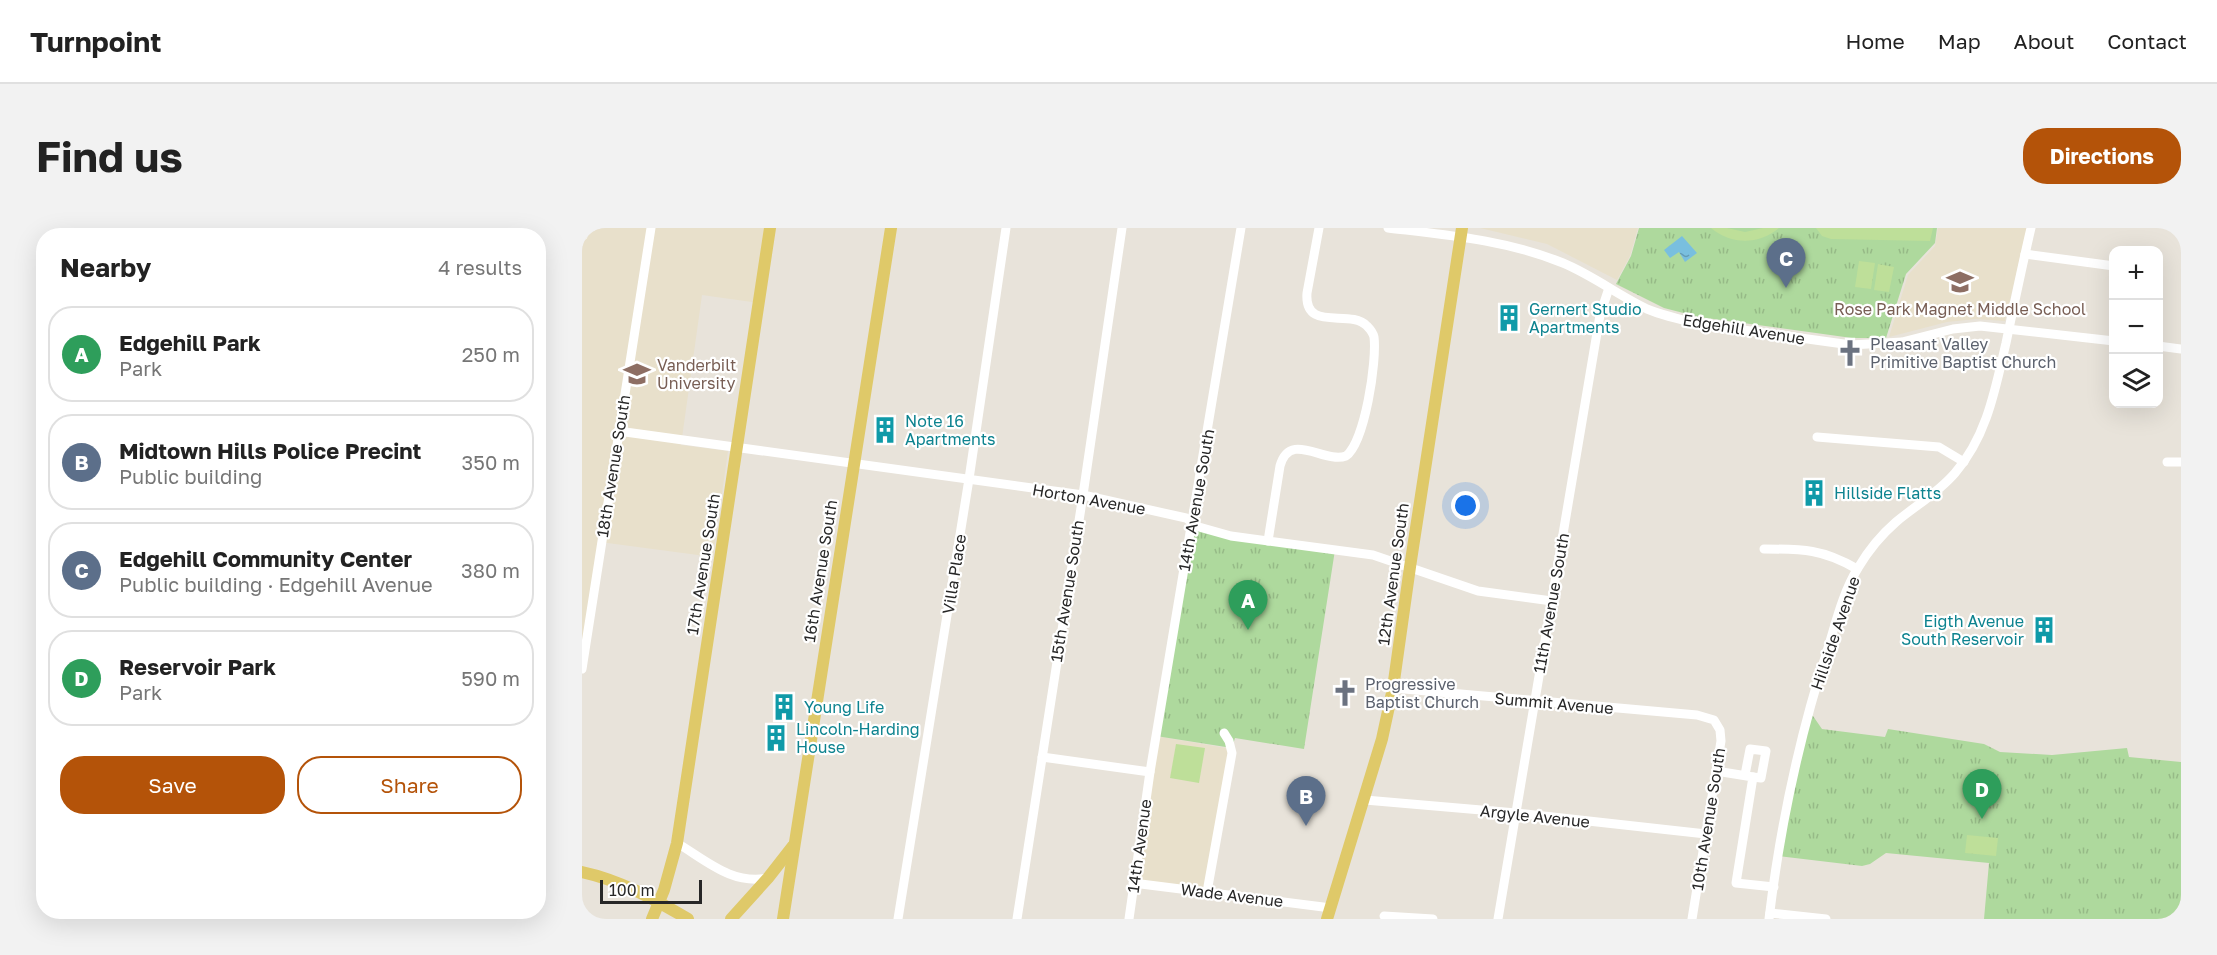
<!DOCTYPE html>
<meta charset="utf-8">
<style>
body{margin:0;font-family:"Golos Text",sans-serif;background:#f2f2f2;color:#222}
.controls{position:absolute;right:18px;top:18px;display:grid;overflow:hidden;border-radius:12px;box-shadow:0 6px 24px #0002}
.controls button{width:54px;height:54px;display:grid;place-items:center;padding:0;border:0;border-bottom:2px solid #e0e0e0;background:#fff;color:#222;font:30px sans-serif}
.scale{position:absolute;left:18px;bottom:15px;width:102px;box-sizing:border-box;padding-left:6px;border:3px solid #272727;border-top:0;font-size:16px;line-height:21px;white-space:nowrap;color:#272727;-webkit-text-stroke:4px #fff;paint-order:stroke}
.you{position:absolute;left:884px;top:278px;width:21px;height:21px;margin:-15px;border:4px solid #fff;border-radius:50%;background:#1a73e8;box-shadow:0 0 0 9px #1a73e833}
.badge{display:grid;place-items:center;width:39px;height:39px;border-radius:50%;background:#b45309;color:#fff;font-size:20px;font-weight:700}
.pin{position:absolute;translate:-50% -50px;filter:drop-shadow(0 2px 3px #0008)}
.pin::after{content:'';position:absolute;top:32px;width:21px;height:18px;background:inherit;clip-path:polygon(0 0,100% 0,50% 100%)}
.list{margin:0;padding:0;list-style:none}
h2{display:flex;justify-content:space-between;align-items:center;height:78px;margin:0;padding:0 24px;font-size:26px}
h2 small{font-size:20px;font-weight:400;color:#767676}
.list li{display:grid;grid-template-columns:39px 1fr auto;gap:18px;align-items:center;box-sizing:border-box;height:96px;margin:0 12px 12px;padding:0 12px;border:2px solid #e0e0e0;border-radius:24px}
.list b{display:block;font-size:22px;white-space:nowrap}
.list p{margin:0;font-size:20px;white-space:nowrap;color:#767676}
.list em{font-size:20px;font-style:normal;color:#767676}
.actions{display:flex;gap:12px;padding:18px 24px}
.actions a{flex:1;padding:14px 0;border:2px solid #b45309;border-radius:24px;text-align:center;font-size:21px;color:#b45309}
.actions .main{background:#b45309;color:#fff}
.icon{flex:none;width:33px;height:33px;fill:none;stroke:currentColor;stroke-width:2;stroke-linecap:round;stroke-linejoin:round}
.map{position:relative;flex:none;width:1599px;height:691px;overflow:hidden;border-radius:24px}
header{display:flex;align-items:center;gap:36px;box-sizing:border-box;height:84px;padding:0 30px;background:#fff;border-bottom:2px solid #e0e0e0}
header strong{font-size:28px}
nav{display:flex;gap:33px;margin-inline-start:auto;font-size:21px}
.intro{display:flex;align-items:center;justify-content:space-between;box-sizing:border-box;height:144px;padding:0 36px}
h1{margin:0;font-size:42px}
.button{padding:15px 27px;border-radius:24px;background:#b45309;color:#fff;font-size:21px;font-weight:700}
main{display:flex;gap:36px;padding:0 36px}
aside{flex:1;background:#fff;border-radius:24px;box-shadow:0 6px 24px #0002}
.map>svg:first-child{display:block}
</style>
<header>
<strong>Turnpoint</strong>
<nav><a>Home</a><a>Map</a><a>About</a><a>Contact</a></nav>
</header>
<div class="intro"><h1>Find us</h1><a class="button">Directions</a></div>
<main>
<aside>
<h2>Nearby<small>4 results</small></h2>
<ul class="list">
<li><span class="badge" style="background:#2e9e5b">A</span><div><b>Edgehill Park</b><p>Park</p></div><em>250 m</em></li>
<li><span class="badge" style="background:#5c6f8a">B</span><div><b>Midtown Hills Police Precint</b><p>Public building</p></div><em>350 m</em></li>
<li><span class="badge" style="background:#5c6f8a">C</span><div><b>Edgehill Community Center</b><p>Public building · Edgehill Avenue</p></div><em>380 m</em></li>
<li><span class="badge" style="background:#2e9e5b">D</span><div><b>Reservoir Park</b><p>Park</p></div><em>590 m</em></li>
</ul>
<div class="actions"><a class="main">Save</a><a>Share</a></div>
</aside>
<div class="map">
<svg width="1599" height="691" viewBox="0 0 1599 691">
<defs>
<pattern id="park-tufts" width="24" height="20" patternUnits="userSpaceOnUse" patternTransform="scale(1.5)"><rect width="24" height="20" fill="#aed99d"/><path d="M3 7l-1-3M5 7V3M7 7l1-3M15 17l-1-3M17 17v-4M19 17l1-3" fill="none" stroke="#96ba87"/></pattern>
<pattern id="water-ripples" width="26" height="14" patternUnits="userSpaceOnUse" patternTransform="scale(1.5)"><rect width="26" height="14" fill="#79bfdf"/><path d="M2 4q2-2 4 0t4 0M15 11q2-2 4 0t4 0" fill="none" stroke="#639bb5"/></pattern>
</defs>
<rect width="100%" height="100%" fill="#e8e3da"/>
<g fill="#e8e0cb">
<path d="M0,0H188L177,75L120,67L99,217L146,223L131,329L18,314L0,416Z"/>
<path d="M898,0H1056L1048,28L1035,52L965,16Z"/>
<path d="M1356,0H1445L1423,93L1394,91L1365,94L1307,109L1326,47L1353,18Z"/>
<path d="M574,508L650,521L625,664L551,655Z"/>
</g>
<g fill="url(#park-tufts)">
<path d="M1057,0H1355L1353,15L1324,46L1304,110H1270L1117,89L1082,80L1034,56L1049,28Z"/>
<path d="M610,294L617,299L753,322L722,521L653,510L650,520L574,508Z"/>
<path d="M1226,487L1231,488L1240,501L1303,509L1306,501L1402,516L1418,524L1470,527L1545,520L1547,529L1599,534V691H1402L1407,635L1304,625L1288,636L1280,638L1196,628Z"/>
</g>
<g fill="#bedf99">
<path d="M1129,0H1145L1163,4L1181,0H1197C1177,17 1149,17 1129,0Z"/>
<path d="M1234,0H1351L1348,13L1249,11L1240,8Z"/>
<path d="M1277,33L1293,35L1289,61L1273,59Z"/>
<path d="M1296,36L1312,39L1307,64L1292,62Z"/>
<path d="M594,516L623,520L617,555L588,550Z"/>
<path d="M1385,607L1416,610L1414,628L1383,625Z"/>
</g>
<path fill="url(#water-ripples)" d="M1100,8L1115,25L1103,34L1097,24L1088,30L1082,22Z"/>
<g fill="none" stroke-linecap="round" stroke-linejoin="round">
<g stroke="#fff" stroke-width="9">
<path d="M806,0C865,7 925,12 981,35C1010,47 1036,67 1065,81C1082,88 1100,92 1118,96L1269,117L1320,114L1371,101L1398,98L1532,113"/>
<path d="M0,4L1,8"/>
<path d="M1443,26L1532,38"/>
<path d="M1576,118L1599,121"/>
<path d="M36,203L501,267L604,290L617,299L649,308L791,327L896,363L970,373"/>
<path d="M1235,209L1357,219L1382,234"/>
<path d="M1585,234H1599"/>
<path d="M686,313L698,238C708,202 742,236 764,228C783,214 795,133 792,109C791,105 788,101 785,98C768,80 722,105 725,65L737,0"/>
<path d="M1182,321C1221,321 1241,321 1275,341"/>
<path d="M0,441L69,0"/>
<path d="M811,460L1115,487L1132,492L1138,502L1139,513L1110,691"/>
<path d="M460,529L568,544"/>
<path d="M1134,543L1171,549L1154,655L1192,659"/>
<path d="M1163,547L1168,521L1184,523L1179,550L1171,549"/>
<path d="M783,572L934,585L1124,606"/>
<path d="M95,615C125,633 150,657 186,650"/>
<path d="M551,655L749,680"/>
<path d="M625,664L650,525L647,513L642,505"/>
<path d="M1188,685L1244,691"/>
<path d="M802,688L851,691"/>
<path d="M316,691L387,251L424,0"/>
<path d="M435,691L501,267L540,0"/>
<path d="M547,691L568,544L659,0"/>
<path d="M916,691L1018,87L1027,60"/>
<path d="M1187,691C1198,599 1217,509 1246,420C1254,394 1261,364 1276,340C1286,323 1299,307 1314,294C1333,278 1356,265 1373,245C1405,208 1413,162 1424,115C1432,77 1440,38 1449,0"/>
</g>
<g stroke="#dfc969" stroke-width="12">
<path d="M0,644C38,652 72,671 106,691"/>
<path d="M70,691L82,662L95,615L188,0"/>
<path d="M149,691L186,650L211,618"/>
<path d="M201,691L309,0"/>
<path d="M745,691L800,511L811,460L828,339L880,0"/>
</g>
</g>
<defs>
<symbol id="school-bare" viewBox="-9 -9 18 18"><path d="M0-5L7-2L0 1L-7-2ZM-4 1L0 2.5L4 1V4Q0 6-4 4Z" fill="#8d6e63" stroke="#fff" stroke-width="2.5" paint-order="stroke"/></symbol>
<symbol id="building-bare" viewBox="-9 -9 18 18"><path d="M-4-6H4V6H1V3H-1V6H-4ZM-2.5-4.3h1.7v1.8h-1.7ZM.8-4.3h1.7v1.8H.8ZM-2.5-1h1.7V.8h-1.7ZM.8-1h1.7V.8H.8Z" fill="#0f9aa8" stroke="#fff" stroke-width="2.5" paint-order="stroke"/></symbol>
<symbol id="church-bare" viewBox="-9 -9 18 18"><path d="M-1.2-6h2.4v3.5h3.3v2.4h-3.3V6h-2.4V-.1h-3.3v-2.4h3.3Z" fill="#6b7280" stroke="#fff" stroke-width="2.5" paint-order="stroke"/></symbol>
<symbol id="university-bare" viewBox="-9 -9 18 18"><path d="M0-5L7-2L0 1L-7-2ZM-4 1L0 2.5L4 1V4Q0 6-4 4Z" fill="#8d6e63" stroke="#fff" stroke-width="2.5" paint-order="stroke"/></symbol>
</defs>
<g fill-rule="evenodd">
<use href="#school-bare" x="1359" y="35" width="38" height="38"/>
<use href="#building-bare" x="908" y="71" width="38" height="38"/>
<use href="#church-bare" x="1249" y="106" width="38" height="38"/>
<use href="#university-bare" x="36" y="127" width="38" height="38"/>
<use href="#building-bare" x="284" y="183" width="38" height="38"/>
<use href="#building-bare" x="1213" y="246" width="38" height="38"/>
<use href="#building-bare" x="1443" y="383" width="38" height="38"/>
<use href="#church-bare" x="744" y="446" width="38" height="38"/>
<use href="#building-bare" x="183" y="460" width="38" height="38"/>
<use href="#building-bare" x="175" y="491" width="38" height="38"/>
</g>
<g text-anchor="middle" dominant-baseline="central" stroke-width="4.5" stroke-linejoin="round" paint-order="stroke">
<g font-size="16" fill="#0d838f" stroke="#fff" text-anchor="start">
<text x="947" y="81">Gernert Studio<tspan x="947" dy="18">Apartments</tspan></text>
<text x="323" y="193">Note 16<tspan x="323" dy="18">Apartments</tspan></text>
<text x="1252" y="265">Hillside Flatts</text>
<text x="1442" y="393" text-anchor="end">Eigth Avenue<tspan x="1442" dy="18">South Reservoir</tspan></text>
<text x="222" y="479">Young Life</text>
<text x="214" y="501">Lincoln-Harding<tspan x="214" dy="18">House</tspan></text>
</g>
<g font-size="16" fill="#785e54" stroke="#fff">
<text x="1378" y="81">Rose Park Magnet Middle School</text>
<text x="75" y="137" text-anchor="start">Vanderbilt<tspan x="75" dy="18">University</tspan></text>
</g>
<g font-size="16" fill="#272727" stroke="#fff">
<text transform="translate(1162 101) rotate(9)">Edgehill Avenue</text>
<text transform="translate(31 238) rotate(-81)">18th Avenue South</text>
<text transform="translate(507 271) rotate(10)">Horton Avenue</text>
<text transform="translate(614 272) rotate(-80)">14th Avenue South</text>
<text transform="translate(121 336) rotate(-81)">17th Avenue South</text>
<text transform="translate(238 343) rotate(-81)">16th Avenue South</text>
<text transform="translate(372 346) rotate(-81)">Villa Place</text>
<text transform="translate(811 346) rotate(-82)">12th Avenue South</text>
<text transform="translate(485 363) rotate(-81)">15th Avenue South</text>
<text transform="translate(969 375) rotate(-80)">11th Avenue South</text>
<text transform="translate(1253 405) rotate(-71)">Hillside Avenue</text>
<text transform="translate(972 475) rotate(5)">Summit Avenue</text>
<text transform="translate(953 588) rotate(6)">Argyle Avenue</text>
<text transform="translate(1126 591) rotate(-81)">10th Avenue South</text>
<text transform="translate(557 618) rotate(-82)">14th Avenue</text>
<text transform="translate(650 667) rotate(7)">Wade Avenue</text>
</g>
<g font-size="16" fill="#5b616d" stroke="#fff" text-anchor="start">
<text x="1288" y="116">Pleasant Valley<tspan x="1288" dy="18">Primitive Baptist Church</tspan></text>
<text x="783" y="456">Progressive<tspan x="783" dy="18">Baptist Church</tspan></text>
</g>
</g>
</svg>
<div class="controls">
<button>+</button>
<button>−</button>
<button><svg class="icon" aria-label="layers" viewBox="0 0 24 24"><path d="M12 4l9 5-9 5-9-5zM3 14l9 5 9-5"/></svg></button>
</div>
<div class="scale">100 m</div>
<div class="you"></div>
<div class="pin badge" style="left:666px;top:402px;background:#2e9e5b">A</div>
<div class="pin badge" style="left:724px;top:598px;background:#5c6f8a">B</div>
<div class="pin badge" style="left:1204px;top:60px;background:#5c6f8a">C</div>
<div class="pin badge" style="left:1400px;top:591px;background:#2e9e5b">D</div>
</div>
</main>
